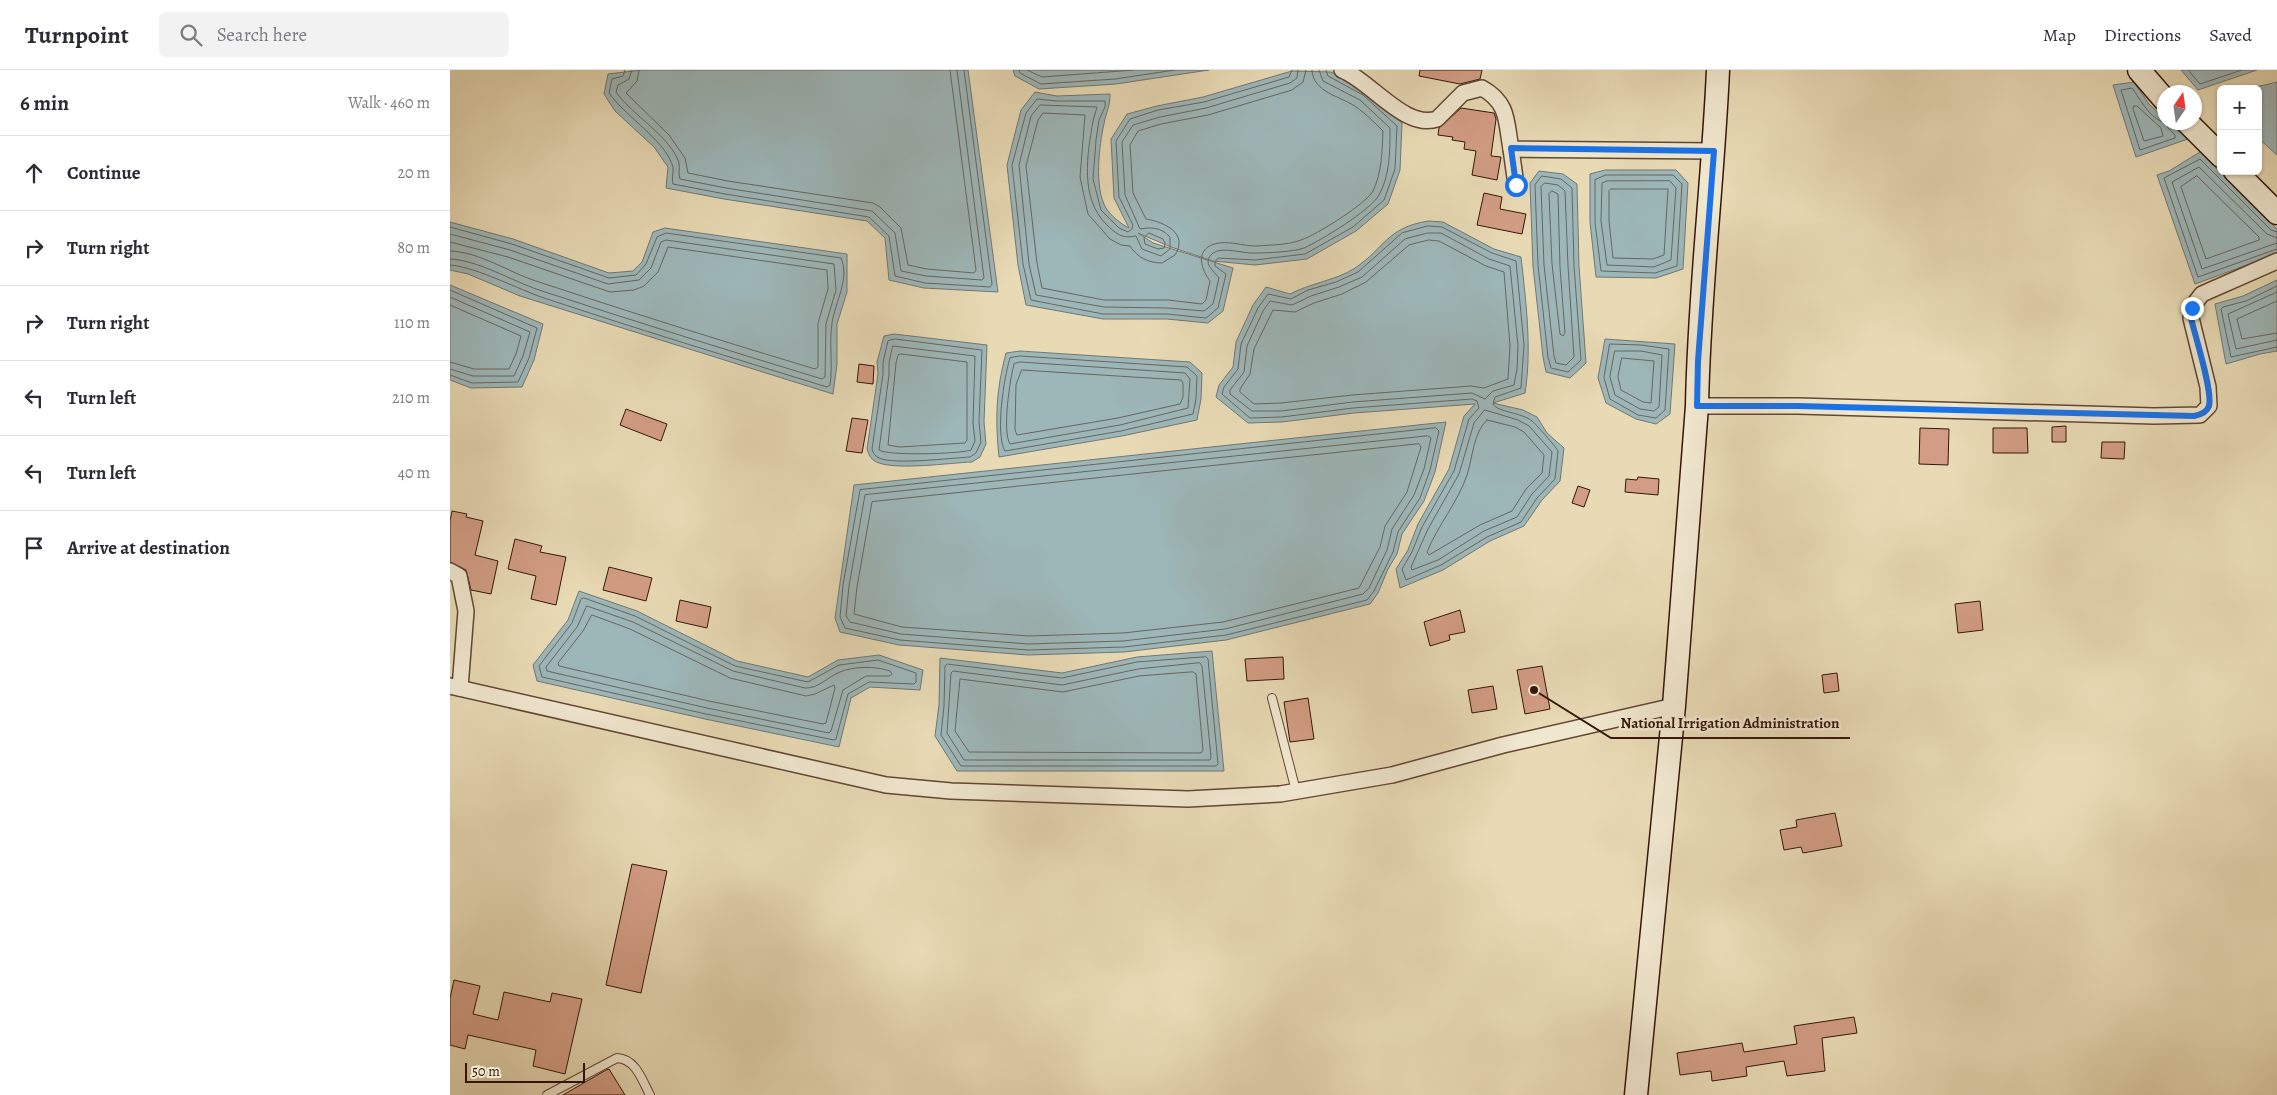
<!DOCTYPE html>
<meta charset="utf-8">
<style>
body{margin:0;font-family:Alegreya,serif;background:#f2f2f3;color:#2b2b33}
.controls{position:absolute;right:15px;top:15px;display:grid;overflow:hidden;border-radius:8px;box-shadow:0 1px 4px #0004}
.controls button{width:45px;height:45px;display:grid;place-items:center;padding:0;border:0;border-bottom:1px solid #e1e1e2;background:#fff;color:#2b2b33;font:25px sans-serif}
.compass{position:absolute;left:1707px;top:15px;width:45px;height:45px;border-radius:50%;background:#fff;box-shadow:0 1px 4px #0004;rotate:13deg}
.scale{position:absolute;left:15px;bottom:12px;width:120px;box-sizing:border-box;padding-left:5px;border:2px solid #351608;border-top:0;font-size:14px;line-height:18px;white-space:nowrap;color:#351608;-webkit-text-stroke:4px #f0e7cf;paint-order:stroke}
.stop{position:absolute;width:15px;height:15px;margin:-11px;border:4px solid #1a73e8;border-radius:50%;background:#fff}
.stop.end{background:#1a73e8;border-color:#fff;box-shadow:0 1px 5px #0008}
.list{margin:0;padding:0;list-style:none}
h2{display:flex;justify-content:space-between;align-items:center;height:65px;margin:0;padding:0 20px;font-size:21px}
h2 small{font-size:16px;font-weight:400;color:#7c7c81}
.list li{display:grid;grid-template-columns:32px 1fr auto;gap:15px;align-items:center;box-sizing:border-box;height:75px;padding:0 20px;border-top:1px solid #e1e1e2}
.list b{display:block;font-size:19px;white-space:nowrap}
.list em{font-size:16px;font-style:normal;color:#7c7c81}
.icon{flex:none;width:28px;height:28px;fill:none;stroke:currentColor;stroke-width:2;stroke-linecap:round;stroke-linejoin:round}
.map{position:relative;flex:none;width:1827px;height:1025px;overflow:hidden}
header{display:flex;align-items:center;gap:30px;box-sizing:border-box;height:70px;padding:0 25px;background:#fff;border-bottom:1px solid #e1e1e2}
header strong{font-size:24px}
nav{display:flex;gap:28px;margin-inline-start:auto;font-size:18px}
.search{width:350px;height:45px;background:#f2f2f3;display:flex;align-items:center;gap:12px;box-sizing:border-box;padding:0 18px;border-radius:8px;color:#7c7c81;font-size:19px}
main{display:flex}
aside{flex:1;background:#fff}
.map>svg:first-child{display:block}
</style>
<header>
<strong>Turnpoint</strong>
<div class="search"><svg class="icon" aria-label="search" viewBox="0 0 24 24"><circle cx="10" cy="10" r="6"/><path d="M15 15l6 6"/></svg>Search here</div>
<nav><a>Map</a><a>Directions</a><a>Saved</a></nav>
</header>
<main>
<aside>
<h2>6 min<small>Walk · 460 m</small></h2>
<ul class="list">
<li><svg class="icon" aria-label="ahead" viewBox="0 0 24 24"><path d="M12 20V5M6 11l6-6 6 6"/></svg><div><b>Continue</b></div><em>20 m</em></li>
<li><svg class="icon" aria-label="right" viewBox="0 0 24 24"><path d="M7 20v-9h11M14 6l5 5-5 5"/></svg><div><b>Turn right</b></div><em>80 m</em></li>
<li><svg class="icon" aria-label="right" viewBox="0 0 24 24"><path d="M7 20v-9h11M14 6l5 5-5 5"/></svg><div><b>Turn right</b></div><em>110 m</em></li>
<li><svg class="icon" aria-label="left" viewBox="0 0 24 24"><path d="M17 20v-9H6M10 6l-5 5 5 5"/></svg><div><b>Turn left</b></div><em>210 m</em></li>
<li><svg class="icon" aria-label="left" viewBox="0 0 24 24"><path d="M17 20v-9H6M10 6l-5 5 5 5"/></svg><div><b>Turn left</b></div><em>40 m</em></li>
<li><svg class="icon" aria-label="arrive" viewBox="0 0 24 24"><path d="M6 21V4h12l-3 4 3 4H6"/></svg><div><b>Arrive at destination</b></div></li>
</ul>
</aside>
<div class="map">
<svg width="1827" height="1025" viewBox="0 0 1827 1025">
<rect width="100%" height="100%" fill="#e8dab5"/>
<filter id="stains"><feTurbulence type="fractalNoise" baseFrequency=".004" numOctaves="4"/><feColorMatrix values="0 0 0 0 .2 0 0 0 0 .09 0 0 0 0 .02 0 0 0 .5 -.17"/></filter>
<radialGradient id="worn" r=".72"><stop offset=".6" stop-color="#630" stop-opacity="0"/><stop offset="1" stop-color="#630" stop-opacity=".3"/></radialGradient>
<g fill="#9db7b9" stroke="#737772">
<path d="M192,0H518L548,222L474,218L439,210L435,168L417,151L274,129L216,118L218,97L204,77L165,41L154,24L158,4Z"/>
<path d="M563,0H759L666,14L589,19L565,6Z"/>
<path d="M1731,0H1807L1748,20Z"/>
<path d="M842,1L881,2L916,21L952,53L950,100L938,134L906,161L857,189L805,195L763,191L721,177L688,163L703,173L783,198L773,241L758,253L717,249H653L576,235L568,195L557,95L571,40L585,22L607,26L660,24C660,38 656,42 654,54C649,75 644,118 656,138C661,146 671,154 679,158L664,128L661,69L677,44L707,36L753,27Z"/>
<path d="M1684,12L1699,34L1714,48V52L1719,53L1738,69L1686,87L1663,15Z"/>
<path d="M1827,12V85L1808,68V19H1798Z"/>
<path d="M1750,82L1827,159V184L1745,214L1707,105L1719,101Z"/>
<path d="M1155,100H1226L1238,113L1233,199L1206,208L1146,207L1140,152V104Z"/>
<path d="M1089,101L1113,104L1127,114L1129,196L1136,293L1120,308L1096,302L1093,287L1083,196L1080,113Z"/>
<path d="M978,151L993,152L1044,179L1071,187C1076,232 1082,279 1075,323L1043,333L1073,340L1087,347L1097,363L1114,378L1110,411L1092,430L1074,456L1040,471L993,500L950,518L946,499L958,480L968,454L999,399L1014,346L1025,334L904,343L832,352L798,353L766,327L769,315L783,297L786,272L803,235L816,217L840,224C861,213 887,210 905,198C935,178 936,158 978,151Z"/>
<path d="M0,152L63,169L159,203L183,201L192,192L203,162L215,158L397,184V222L387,254V294L383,324L70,226L18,204L0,200Z"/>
<path d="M1827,210V281L1810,284L1776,294L1765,234L1793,226Z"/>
<path d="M0,215L93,254L84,290L72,317L21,318L0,310Z"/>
<path d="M444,264L537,275L534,352L536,374L530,387L522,392C499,393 449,400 429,393C422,391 419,386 417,379L428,304L427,292L434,266Z"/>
<path d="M1155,269L1225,274L1220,344L1206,354L1186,349L1156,333L1148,308Z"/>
<path d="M570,281L740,292L752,303L751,329L747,350L672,366L549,387C545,349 546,320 556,283Z"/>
<path d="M996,352L985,402L974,431L952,464L947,484L938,499L928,523L920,534L776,570L674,582L578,585L449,575L390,562L385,548L404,415Z"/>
<path d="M129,521L187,541L287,591L358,607L388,590L429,585L473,600L470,620L420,617L401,628L389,677L255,649L87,611L83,595L118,550Z"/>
<path d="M762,581L774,701H507L485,666L489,635L490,588L612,603L687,587Z"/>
</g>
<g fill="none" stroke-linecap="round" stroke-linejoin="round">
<g stroke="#696660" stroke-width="1">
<path d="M175,0L173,6L162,9L159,23C176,47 213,69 222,94C225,100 221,108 223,114L275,124L419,147L439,166L445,206L475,213L540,217L542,214L514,0"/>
<path d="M182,0L179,9L168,15L166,22C182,45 221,67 229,93C230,99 228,104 230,109L276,118L422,141L445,163L451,201L476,206L532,210L534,208L507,0"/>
<path d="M189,0L187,11L176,23L219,65L235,88L238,103L278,111L423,133L430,137L451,158L458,195L477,199L524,203L526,200L500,0"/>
<path d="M569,0L570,3L591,14L665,9L725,0"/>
<path d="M577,0L592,7L684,0"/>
<path d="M842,0L839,7L754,32L708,40L680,49L666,71L669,127L683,155L682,159L678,162L669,158L651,140L643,109L646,70L649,50L655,37V31H607L587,29L576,43L562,95L573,194L581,230L653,244H717L756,248L768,238L776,204L765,196V192L768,188L805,190L855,184L903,157L934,130L945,99L947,56L913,25L878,6L876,0"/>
<path d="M848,0L847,8L840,13L756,38L710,47L683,55L672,72L675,125L690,159C701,157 711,157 720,167V179L711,186L692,179L686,166C672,169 666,164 656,154C630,128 637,85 643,51C644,46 646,42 647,37L590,35L581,46L569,95L579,194L586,225L654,237L717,238L754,241L763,234L769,208C764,201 751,193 763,183C773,176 793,184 805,183C817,183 843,182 854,178C870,171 921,140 929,125C940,105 940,81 940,58L910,30L873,11L869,0"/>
<path d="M856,0L853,12L842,20L758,45L711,54L688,61L680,75L683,123L696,149C714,152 739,163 725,185L712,193C698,193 687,187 680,176L671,175L660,169L638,144L630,107L635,45L593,43L588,50L576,96L587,193L592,218L654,230H718L752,234L756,230L760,211C752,200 744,181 764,174C777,170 793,176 806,176C819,175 839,175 851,170C866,165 916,134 923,121C932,102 932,82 933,61C925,53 915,43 906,37C891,26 863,23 862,0"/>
<path d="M1738,0L1750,14L1792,0"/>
<path d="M1684,36H1687L1711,58L1713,66L1694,71L1683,39Z"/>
<path d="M1714,52C1700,49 1690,29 1682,18L1671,20L1690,80L1725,68V65L1718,58L1716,52"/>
<path d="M1156,105H1223L1232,114L1227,196L1205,203L1151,201L1145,152V110Z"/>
<path d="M1092,106L1111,109L1122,118L1124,196L1131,290L1118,302L1101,298L1098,287L1088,195L1085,115Z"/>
<path d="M1747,106L1809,167V170L1756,189L1731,117Z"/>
<path d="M1220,111L1226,118L1221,190L1204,197L1157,195L1151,151L1152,113L1157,111Z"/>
<path d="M1095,113L1108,115L1115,121L1118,196L1124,287L1116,295L1106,293L1104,286L1094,195L1091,117Z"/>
<path d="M1161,119H1218L1214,185L1203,189L1163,188L1159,151V121Z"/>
<path d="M1102,121L1108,124L1110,197L1115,263L1113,266L1110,264L1102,194L1099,124Z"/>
<path d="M978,156L992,157L1042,183L1066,191L1074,275L1071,318L1045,327L1043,334C1047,342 1073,343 1082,351C1085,353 1107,378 1108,381L1105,409L1087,428L1071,452L1037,467L991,495L956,510L952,499L962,482L972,457L1004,401L1019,349L1029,338L1027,331L1022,329L903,338L832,347L800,348L772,324L774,317L788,299L791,274L808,238L818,224L841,229L858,220L886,212L908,202L952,163Z"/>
<path d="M0,157L62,174L159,208L186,205L196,194L207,167L216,163L391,188C400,209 385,232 382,253C379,273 383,295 380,315L377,317C283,288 190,260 97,229C69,220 27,197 0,195"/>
<path d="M1827,162L1821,160L1750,89L1714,108L1748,207L1827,179"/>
<path d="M699,163L713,169L715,173L714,178L708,179L695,174L694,168Z"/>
<path d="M978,163H991L1039,189L1060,196L1068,276L1067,299L1064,315L1043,321L1035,329L1022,323L903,332L831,341H802L780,324V320L794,302L797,276L813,241L820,231L842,235L861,226L889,217L912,207L955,169Z"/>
<path d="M0,164L60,180L158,214L189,210L201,198L211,172L216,170L384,194L386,220L376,254L375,307L372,309C277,280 183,251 89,220C62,211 28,190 0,189"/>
<path d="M1827,168L1817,164L1749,97L1722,112L1752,199L1827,173"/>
<path d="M979,170L989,171L1036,196L1054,202L1060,276L1058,309L1034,318L1021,316L902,325L831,333L804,334L790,322V319L800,304L804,279L823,240L845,242L864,233L892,224L916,212L959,175Z"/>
<path d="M0,172L58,187L160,222L184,220L194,216L208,202L218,177L377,200L378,219L368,253V297L365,299C272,271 179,242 86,211C58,202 30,182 0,181"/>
<path d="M1827,216L1796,231L1773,237L1771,239L1781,287L1827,277"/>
<path d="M0,220L87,258L79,288L68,312L22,313L0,305"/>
<path d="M1827,222L1778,244L1786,279L1827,270"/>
<path d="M0,227L80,262L73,286L64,306H23L0,299"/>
<path d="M1827,231L1787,249L1792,269L1827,263"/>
<path d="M0,235L71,266L66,284L59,299H24L0,292"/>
<path d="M445,269L532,280L529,352L531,372L526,383L520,387C501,388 444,395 429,388C425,386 423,383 422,379L433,304V292L438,271Z"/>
<path d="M1160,274L1191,275L1219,279L1215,340L1206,348L1188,345L1160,329L1154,308Z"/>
<path d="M443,276L525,286L523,353L525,371L521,380C510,384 437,386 429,380L439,305V293Z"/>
<path d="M1165,281H1191L1212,285L1209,337L1204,341L1190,339L1165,325L1160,307Z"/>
<path d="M451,284L517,292V370L515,373L450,377L438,375L446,293L448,285Z"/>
<path d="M570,286L737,297L747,306L746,329L743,344L671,361L555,381C545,364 554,307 560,288Z"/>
<path d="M1172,288L1204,291L1201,333L1193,332L1171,320L1168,307Z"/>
<path d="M570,292L735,303L740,309L738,338L670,355L560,374C552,361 560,309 564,294Z"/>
<path d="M572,300L731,310L733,313V327L730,334L668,348L567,365L565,360L566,315Z"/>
<path d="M1035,340L1068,350L1079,356L1102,382L1099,406L1082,424L1067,447L1034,461L988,490L962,500L961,497L978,459L1009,404L1024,353Z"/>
<path d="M1037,350L1065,357L1074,362L1094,385L1092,403L1076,419L1062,441L1030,455L979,485L977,482C988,455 1008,432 1017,405C1023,387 1023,363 1037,350Z"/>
<path d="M986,358L989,361L980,400L970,428L948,462L943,482L924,521L917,530L776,565L674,577L578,580L450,570L395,558L390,547L393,515L410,420Z"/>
<path d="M978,366L981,368L974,399L964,425L942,459L937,480L919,518L913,524L775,559L673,571L578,574L451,564L400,552L396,546L399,516L415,425Z"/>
<path d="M969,374L971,377L957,422L935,456L930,477L909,518L773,552L673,563L579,566L452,557L404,544L407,517L422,432Z"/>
<path d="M134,528L185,546L285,596L358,612L389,595L428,590L466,603V612L464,614L419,612L398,624L386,669L384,670L256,644L92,607L89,596L122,553L131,529Z"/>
<path d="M137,536L183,552L283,601L355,618C368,619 379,606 390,602C404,596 426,596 440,601L442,604L439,606H416L393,620L381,661L379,663L257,638L97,601L96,597L127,557Z"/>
<path d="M142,545L180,559L280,608L356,626L365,624L384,615L385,618L376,653L373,654L259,631L109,596L108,593L133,561Z"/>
<path d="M756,587L758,589L768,694L766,696H511L491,665L494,636L495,596L497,594L612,608L687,592Z"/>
<path d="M750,593L752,596L761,687L760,690H514L497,663L501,603L503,601L612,615L688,599Z"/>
<path d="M743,602L746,604L753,680L751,683L519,682L505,661L510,609L613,622L689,606Z"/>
</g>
</g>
<g fill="#d29d84" stroke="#351608">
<path d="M970,0H1032L1030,9L1010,14L969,6Z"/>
<path d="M1011,38L1044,43L1046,49L1041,86L1051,87L1047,110L1022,105L1026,81L1014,79L1015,72L1002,70L1003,67L988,65L989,58Z"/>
<path d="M1034,123L1052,127L1050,139L1076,144L1072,164L1027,155Z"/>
<path d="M409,294L424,296L423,314L407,312Z"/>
<path d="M176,339L217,354L211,371L170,355Z"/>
<path d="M402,348L418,350L412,383L396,381Z"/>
<path d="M1616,356V372H1602V357Z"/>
<path d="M1470,358L1499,359L1498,395L1469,394Z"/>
<path d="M1543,358H1577L1578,383H1543Z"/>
<path d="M1652,372H1675L1674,389L1651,388Z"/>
<path d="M1188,407L1209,409L1208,425L1175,422L1176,409L1187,410Z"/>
<path d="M1128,416L1140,420L1134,437L1122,433Z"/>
<path d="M2,441L17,444L16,447L33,451L25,485L48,491L41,524L21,520L16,500L0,492V451Z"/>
<path d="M65,469L92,476L90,482L116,487L106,535L81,529L86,506L58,499Z"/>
<path d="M159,497L202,508L196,531L153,520Z"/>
<path d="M230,530L261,537L257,558L226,551Z"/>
<path d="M1530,531L1533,560L1508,563L1505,534Z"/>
<path d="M1010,540L1015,562L999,565L1000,570L980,576L974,552Z"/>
<path d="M833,587L834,609L797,611L795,589Z"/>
<path d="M1092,596L1100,639L1075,644L1067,600Z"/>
<path d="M1387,603L1389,621L1374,623L1372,605Z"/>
<path d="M1043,616L1047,639L1022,643L1018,620Z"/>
<path d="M858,628L864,669L840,672L834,632Z"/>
<path d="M1385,743L1392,776L1353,783L1351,777L1334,780L1330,760L1347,757L1346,750Z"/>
<path d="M182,794L217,801L191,923L156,915Z"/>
<path d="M4,910L30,916L23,944L48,950L54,922L100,932L102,923L132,929L115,1004L83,996L86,980L18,965L15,979L0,975V928Z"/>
<path d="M1404,947L1407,963L1372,968L1375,1001L1337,1006L1334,991L1296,997L1297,1006L1262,1011L1261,1001L1230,1005L1227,983L1292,973L1294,982L1347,974L1344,956Z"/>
<path d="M159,999L175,1025H113L156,1000Z"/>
</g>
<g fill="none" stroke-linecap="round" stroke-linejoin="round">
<defs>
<g id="lane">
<path d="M822,628L846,721"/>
<path d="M97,1025L167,988C186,989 192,1010 200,1025"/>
</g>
<g id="street">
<path d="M892,0C921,11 955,60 987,49L1013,23L1032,18C1059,33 1056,52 1061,79L1264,81"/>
<path d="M1061,79L1066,115"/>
<path d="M1247,336H1348L1704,346L1750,345L1759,336L1758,317L1741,248L1742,237L1752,224L1827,191"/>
<path d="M0,501L9,506L16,541L10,618"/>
<path d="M0,616L436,715L501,721L738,729L830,724L942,705L1053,675L1224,636"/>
</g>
<g id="secondary">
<path d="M1689,0L1714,29"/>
<path d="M1737,52L1771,86"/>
<path d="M1785,101L1827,143"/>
<path d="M1186,1025L1224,636L1247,336C1249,224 1263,112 1268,0"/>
</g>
</defs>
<use href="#lane" stroke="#624733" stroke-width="10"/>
<use href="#street" stroke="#624733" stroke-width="18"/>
<use href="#secondary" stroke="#351608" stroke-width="25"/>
<use href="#lane" stroke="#f0e7cf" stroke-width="8"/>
<use href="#street" stroke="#f0e7cf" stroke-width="15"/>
<use href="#secondary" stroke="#f0e7cf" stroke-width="22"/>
</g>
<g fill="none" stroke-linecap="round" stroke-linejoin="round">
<path stroke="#1a73e8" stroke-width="6" d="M1066,115L1061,78L1264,81L1248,291L1247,336H1348L1744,346C1749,345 1757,342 1759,336C1763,321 1745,266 1741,248L1742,238"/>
</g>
<path fill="none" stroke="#351608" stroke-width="2" d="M1084 620L1161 668H1400"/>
<circle fill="#351608" stroke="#f0e7cf" stroke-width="2" cx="1084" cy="620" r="5"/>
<g font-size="15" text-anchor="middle" font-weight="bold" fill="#351608" stroke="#f0e7cf" stroke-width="5" stroke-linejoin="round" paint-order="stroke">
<text x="1280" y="658">National Irrigation Administration</text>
</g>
<rect width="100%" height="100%" filter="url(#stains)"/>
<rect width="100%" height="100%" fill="url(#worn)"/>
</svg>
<div class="controls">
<button>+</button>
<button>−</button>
</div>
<svg class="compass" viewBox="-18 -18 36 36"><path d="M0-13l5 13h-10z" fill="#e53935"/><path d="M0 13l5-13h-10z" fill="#7c7c81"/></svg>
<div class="scale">50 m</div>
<div class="stop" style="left:1066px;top:115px"></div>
<div class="stop end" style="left:1742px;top:238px"></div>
</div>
</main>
